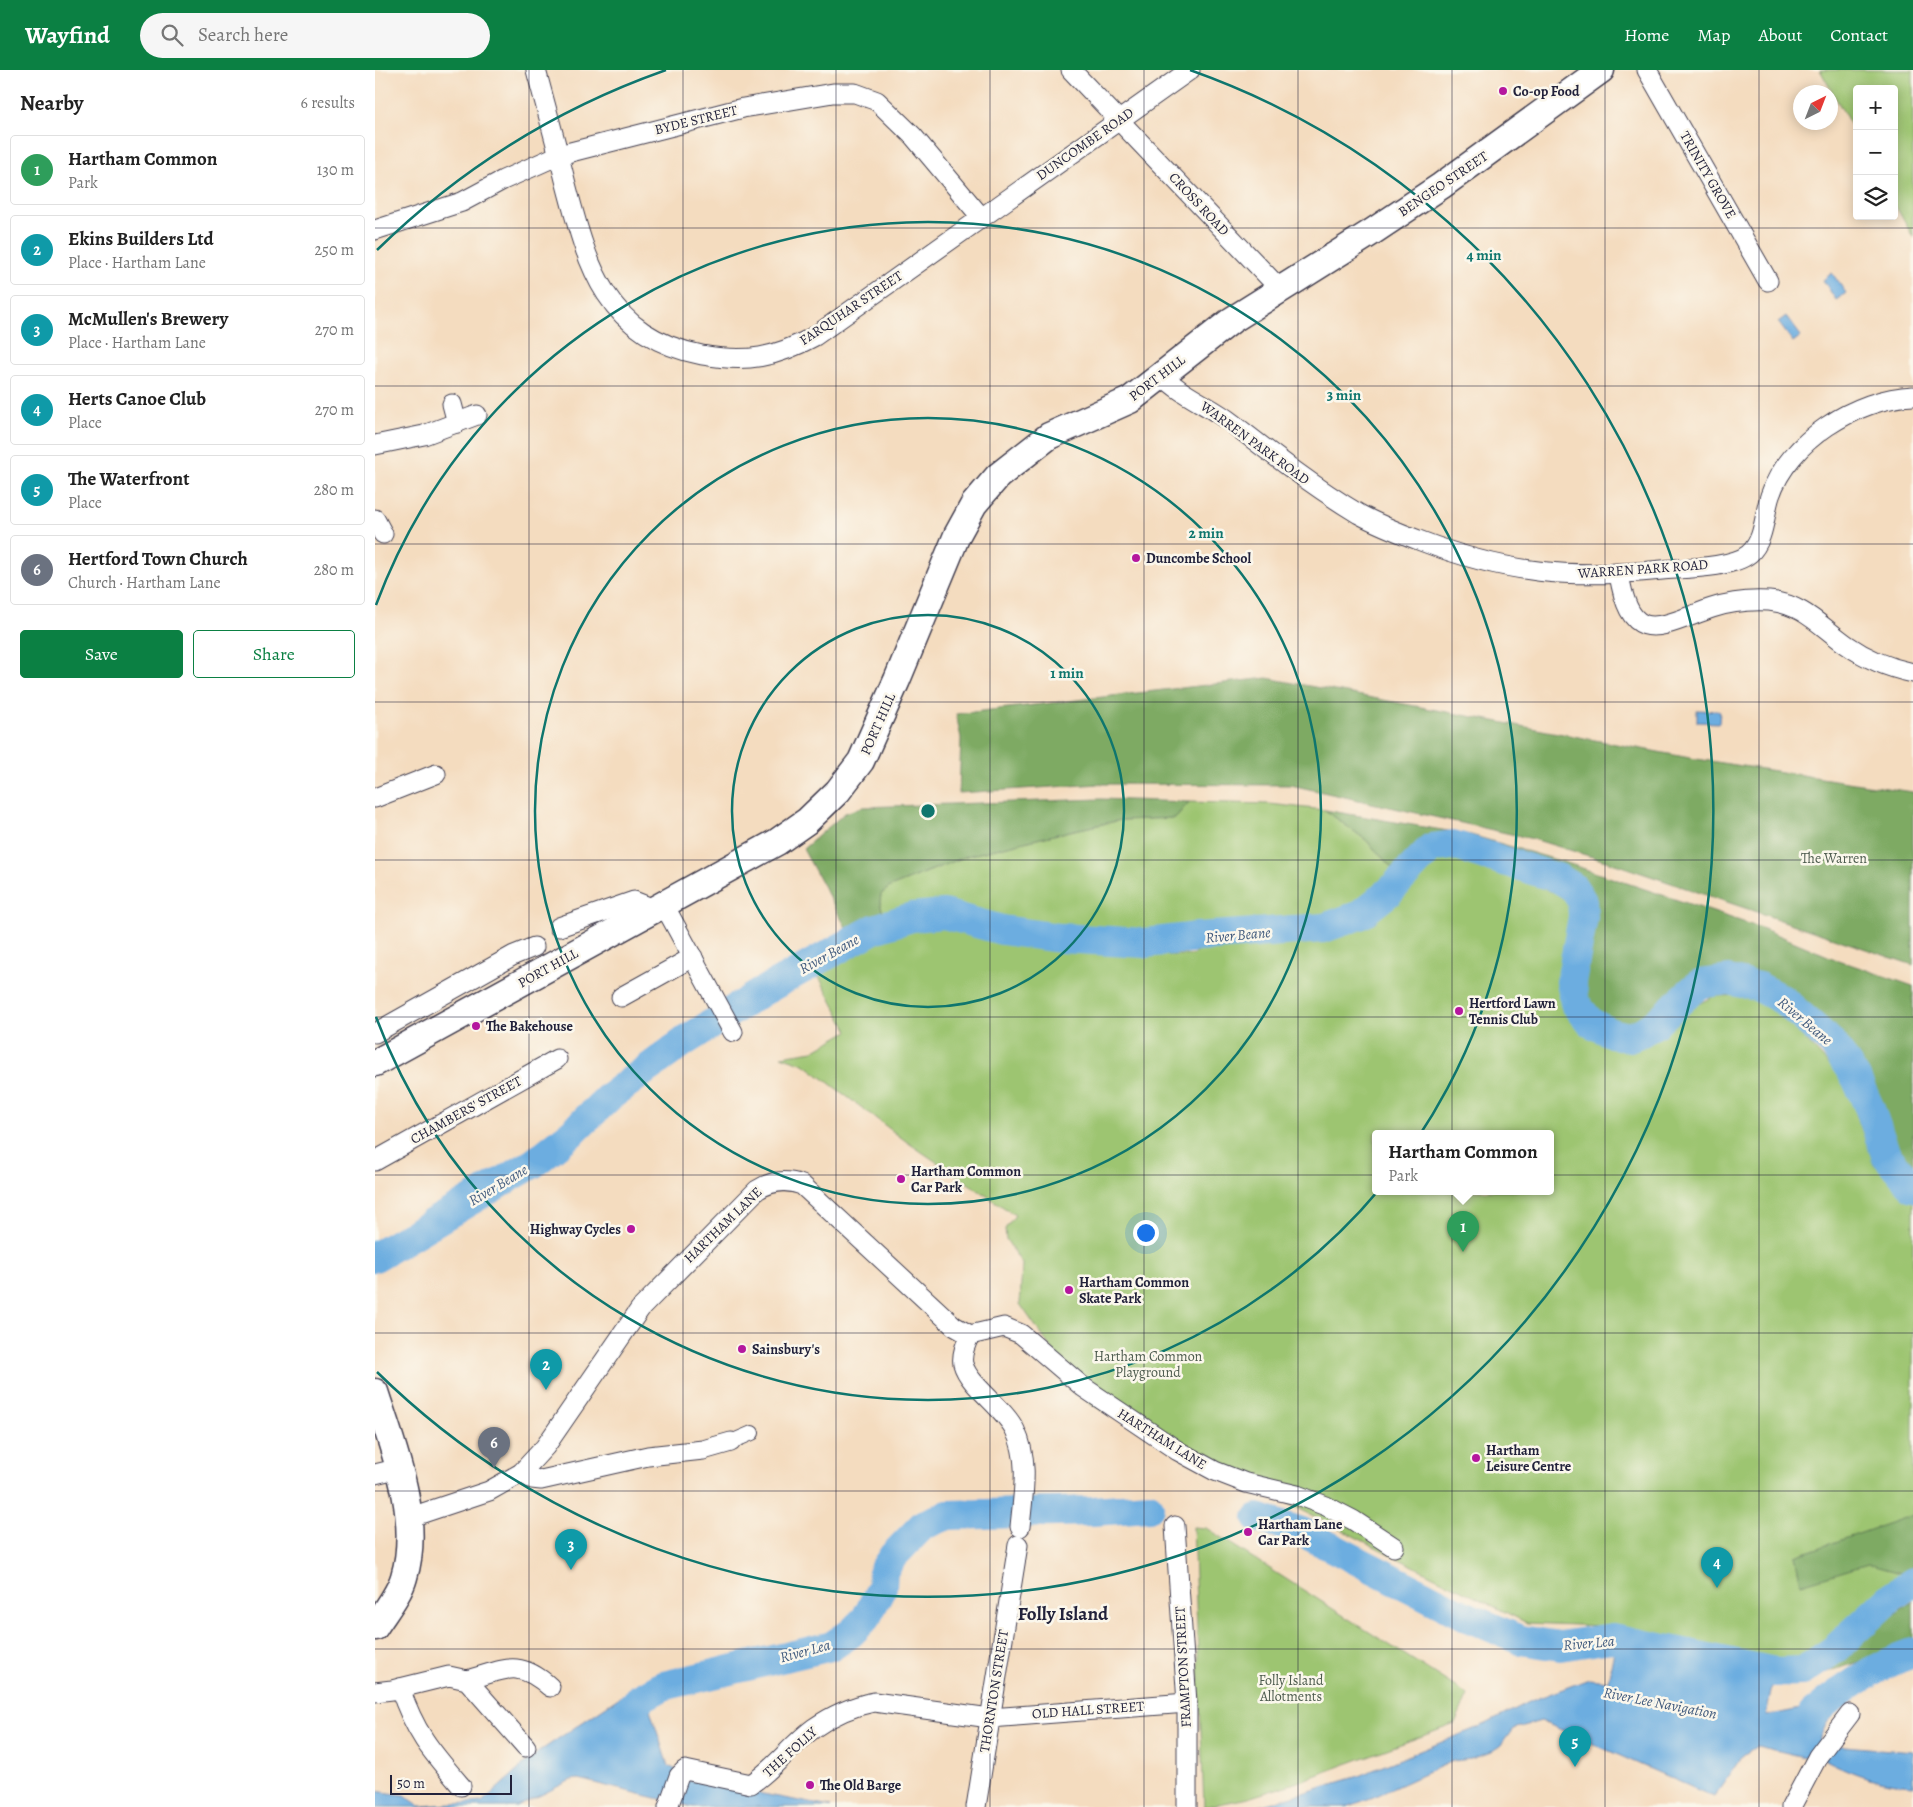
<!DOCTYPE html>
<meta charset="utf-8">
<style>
body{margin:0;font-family:Alegreya,serif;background:#f6f6f6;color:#222}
.controls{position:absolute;right:15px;top:15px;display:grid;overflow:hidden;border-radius:5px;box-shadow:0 2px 12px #0003}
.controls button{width:45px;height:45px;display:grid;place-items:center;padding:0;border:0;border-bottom:1px solid #e0e0e0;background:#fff;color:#222;font:25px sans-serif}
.compass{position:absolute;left:1418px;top:15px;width:45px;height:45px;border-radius:50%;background:#fff;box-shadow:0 2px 12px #0003;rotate:42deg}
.scale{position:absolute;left:15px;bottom:12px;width:122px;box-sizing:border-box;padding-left:5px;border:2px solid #22223b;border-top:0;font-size:14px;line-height:18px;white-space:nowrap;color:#22223b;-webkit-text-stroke:4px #fbf7ec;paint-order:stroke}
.you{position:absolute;left:770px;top:1162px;width:18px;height:18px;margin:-12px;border:4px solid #fff;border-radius:50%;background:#1a73e8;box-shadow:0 0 0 8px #1a73e833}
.badge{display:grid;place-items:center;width:32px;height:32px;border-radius:50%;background:#0b8043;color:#fff;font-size:16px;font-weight:700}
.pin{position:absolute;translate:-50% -41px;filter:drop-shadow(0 1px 2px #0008)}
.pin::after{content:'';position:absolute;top:26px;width:18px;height:15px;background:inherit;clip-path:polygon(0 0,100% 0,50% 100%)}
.popup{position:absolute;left:997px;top:1060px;width:182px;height:65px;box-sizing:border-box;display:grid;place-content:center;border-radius:5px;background:#fff;filter:drop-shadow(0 1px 4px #0005);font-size:16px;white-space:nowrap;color:#767676}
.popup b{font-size:19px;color:#222}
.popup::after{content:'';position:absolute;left:50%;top:100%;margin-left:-10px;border:10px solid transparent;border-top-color:#fff}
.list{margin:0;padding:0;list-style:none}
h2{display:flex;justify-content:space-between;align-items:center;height:65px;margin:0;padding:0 20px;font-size:21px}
h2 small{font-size:16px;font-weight:400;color:#767676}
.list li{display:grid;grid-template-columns:32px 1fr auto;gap:15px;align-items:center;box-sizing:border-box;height:70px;margin:0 10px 10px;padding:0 10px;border:1px solid #e0e0e0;border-radius:5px}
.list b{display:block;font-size:19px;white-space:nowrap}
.list p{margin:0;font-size:16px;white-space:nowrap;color:#767676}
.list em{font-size:16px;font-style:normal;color:#767676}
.actions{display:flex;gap:10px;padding:15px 20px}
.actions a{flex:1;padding:11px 0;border:1px solid #0b8043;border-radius:5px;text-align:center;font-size:18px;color:#0b8043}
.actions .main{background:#0b8043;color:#fff}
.icon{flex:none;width:28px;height:28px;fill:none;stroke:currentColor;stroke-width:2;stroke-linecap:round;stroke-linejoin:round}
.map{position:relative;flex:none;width:1538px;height:1737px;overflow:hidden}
header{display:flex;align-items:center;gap:30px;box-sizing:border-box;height:70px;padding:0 25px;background:#0b8043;color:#fff}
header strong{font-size:24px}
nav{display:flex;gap:28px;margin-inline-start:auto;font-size:18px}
.search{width:350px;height:45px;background:#f6f6f6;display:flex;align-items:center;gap:12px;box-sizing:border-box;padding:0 18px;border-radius:28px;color:#767676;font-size:19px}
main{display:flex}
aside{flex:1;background:#fff}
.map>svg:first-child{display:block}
</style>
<header>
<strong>Wayfind</strong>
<div class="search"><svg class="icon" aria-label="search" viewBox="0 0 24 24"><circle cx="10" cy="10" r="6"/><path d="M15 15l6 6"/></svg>Search here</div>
<nav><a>Home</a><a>Map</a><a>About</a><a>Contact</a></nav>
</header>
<main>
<aside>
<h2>Nearby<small>6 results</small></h2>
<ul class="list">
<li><span class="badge" style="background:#2e9e5b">1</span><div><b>Hartham Common</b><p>Park</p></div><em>130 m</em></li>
<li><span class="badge" style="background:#0f9aa8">2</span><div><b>Ekins Builders Ltd</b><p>Place · Hartham Lane</p></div><em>250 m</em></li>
<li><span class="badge" style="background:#0f9aa8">3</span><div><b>McMullen's Brewery</b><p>Place · Hartham Lane</p></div><em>270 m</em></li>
<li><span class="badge" style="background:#0f9aa8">4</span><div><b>Herts Canoe Club</b><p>Place</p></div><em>270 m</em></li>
<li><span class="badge" style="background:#0f9aa8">5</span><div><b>The Waterfront</b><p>Place</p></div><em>280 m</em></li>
<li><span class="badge" style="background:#6b7280">6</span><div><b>Hertford Town Church</b><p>Church · Hartham Lane</p></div><em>280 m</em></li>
</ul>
<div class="actions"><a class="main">Save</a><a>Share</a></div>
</aside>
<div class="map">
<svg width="1538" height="1737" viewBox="0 0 1538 1737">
<rect width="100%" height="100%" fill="#fbf7ec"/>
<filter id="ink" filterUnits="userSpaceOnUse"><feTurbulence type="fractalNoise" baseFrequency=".02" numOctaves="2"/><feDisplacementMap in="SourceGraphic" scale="10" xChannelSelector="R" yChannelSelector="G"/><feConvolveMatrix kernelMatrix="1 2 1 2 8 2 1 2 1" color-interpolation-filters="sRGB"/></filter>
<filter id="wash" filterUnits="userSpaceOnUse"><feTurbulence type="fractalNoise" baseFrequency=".0096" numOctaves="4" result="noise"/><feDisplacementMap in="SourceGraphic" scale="20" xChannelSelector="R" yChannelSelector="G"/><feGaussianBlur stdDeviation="1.12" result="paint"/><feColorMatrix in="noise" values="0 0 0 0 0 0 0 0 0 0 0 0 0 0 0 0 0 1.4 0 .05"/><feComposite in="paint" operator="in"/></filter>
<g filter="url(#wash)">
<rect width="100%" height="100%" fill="#f4dcbf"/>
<g fill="#9dc571" stroke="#607456" fill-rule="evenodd">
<path d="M1445,0H1538V167L1519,133V19H1482V66Z"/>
<path d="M814,732L894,734L950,740L991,770L1018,799L986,831L958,844L921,851L885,850L773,862L645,854L591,839L556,834L528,835L508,843L505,832L506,824L515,817L592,786L695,761L746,750L800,748Z"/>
<path d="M1062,785L1136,807L1181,823L1197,835L1202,841L1203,847L1185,915L1193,941L1208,958L1231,975L1264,978L1284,967L1305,943L1339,926L1372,925L1406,944L1464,1005L1478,1035L1499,1094L1518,1114L1538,1127V1505L1437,1584L1411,1594L1251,1557L1152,1553L715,1334L645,1234L647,1194L631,1169L630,1159L640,1145L532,1072L429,994L406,986L438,981L473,961L443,905L513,865L536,860L562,857L588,859L631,872L751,885H819L825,876L954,869L984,859L1000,852L1038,810L1047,794ZM1000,1063H1176V1121H1000Z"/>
<path d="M818,1457L831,1458L1093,1625L1080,1654L917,1714L873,1728L829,1737Z"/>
</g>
<g fill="#7eaa63" stroke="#50664f">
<path d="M892,608L1315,688L1538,722V895L1234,792L1158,769L916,715L725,714L584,723L586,668L581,644Z"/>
<path d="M726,729L814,732L800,748L746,750L695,761L592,786L515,817L506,824L505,832L508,843L474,863L428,779L470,743L487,737Z"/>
<path d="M950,740L1096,765L1192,793L1389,859L1460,889L1538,916V1111C1508,1091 1510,1050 1498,1019C1485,985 1454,961 1428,936C1420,929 1412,918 1403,913C1370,895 1333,896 1303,918C1284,931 1275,951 1251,954C1238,956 1226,948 1216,942C1211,932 1204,920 1206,909C1210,868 1236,829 1189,802L1063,768L1037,777L1018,799L991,770Z"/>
<path d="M1538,1445L1537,1506L1493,1494L1426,1514L1420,1486Z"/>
<path d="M1538,1531V1576L1448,1603L1496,1560Z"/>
</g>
<g fill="#6cade0" stroke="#47688e">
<path d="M1457,203L1471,223L1461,230L1448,210Z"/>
<path d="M1411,246L1426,266L1418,272L1403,252Z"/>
<path d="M1322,640L1345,641L1344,653L1322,652Z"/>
<path d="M1240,1576L1398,1611L1391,1646L1425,1639L1462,1610L1477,1625L1452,1653L1444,1669L1458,1675L1538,1682V1716C1499,1713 1470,1701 1436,1682L1430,1687L1382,1676L1368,1685L1339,1727L1166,1651L1138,1659L1126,1675L1116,1682L1096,1689L1078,1691L1001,1726L972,1737H881L981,1707L1111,1654L1156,1631L1214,1609L1233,1611Z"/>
<path d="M266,1616L272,1630L293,1696L302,1700L304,1708L456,1737H318L203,1709L196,1710L142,1737H0V1721L29,1725L45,1736L107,1732L162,1683L258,1618Z"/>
</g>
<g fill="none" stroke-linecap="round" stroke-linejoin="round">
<g stroke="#6cade0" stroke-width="30">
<path d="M0,1187L159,1093L199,1061L234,1027L310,971L385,923L499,859L537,847L569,844L627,860L685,868L770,873L823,867L949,858L985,845L1014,822L1056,778L1078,775L1183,808L1198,817L1207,831L1208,847L1196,912L1200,933L1216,953L1239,964L1254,967L1267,962L1281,953L1324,914L1354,910L1384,917L1408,930L1458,974L1481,1008L1495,1039L1511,1085L1538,1117"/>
<path d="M883,1448L927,1462L1084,1543L1145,1570L1185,1576L1237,1568L1400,1602L1428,1601L1460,1579L1515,1528L1538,1512"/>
<path d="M1438,1644C1469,1618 1500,1596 1538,1583"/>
<path d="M240,1652L264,1629L288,1616L457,1576L476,1563L491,1548L507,1517L508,1501L518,1486L548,1455L573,1445L718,1441L774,1437"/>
</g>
</g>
</g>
<g filter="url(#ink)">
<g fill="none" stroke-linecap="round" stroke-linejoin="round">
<defs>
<path id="pedestrian" d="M356,1372L377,1363"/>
<g id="minor">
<path d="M161,0C171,37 181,73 190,110C212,194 229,266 327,285C372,293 400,288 440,266L815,0"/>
<path d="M696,0L904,218"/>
<path d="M1272,0L1393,211"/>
<path d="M0,160L87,132L128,110L184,85L368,38L458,23H480L502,31L538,66L606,147"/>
<path d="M787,305C807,326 834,335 857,353C898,385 939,417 984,444C1004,455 1025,463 1046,471C1132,504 1196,509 1287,500C1310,498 1357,498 1374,484C1390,470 1389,444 1395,426C1413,371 1482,328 1538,326"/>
<path d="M77,334L82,353"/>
<path d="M0,375L49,365L102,345"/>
<path d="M0,449L8,464"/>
<path d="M1244,504C1256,579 1285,556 1337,538C1355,532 1375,530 1394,531C1428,534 1445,556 1472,575C1492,589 1514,598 1538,603"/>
<path d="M0,728L61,704"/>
<path d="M288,833L358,962"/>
<path d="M184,857L259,831L279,839"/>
<path d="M246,927L318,887"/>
<path d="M0,963L139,885L159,877"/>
<path d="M0,1091L182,989"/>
<path d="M146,1403L157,1409L166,1410L273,1386L328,1380L356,1372"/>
<path d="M0,1404L25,1398"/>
<path d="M33,1448L114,1421L146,1403L170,1377L265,1239L382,1120C396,1111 411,1109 427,1115L579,1256L595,1265"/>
<path d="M800,1456L812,1633V1737"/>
<path d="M645,1457C648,1424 655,1391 640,1360C629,1337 594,1316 588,1294C586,1284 591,1273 595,1265L629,1257L646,1264L708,1317L803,1381L840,1401L871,1413L922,1425L951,1436L978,1450L1019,1477"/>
<path d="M92,1610C129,1600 143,1588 175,1617"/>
<path d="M25,1618C40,1663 56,1681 86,1716"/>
<path d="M0,1622L17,1620L74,1606L92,1610L151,1677"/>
<path d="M293,1737L304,1706L310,1700L376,1714C399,1699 416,1675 439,1658C456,1646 478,1636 499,1632L615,1648L812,1633"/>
<path d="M601,1737L643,1475"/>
<path d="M1416,1737L1443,1686L1475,1644"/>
</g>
<g id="secondary">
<path d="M0,993L402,772L432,751L463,721L486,691L522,610L582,465L599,434L623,406L674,366L755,330L857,250L997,162L1066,116L1226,0"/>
<path d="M0,1322C18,1378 47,1448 29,1507C24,1525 10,1541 0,1557"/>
</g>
</defs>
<use href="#pedestrian" stroke="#423e4f" stroke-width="16"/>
<use href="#minor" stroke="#423e4f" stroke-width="21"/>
<use href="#secondary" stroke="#423e4f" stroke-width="29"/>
<use href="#pedestrian" stroke="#fff" stroke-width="14"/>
<use href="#minor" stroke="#fff" stroke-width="19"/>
<use href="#secondary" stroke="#fff" stroke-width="26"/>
</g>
</g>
<path fill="none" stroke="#22223b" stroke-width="1" stroke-opacity="0.55" d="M154,0V1737M308,0V1737M461,0V1737M615,0V1737M769,0V1737M923,0V1737M1077,0V1737M1230,0V1737M1384,0V1737M0,158H1538M0,316H1538M0,474H1538M0,632H1538M0,790H1538M0,947H1538M0,1105H1538M0,1263H1538M0,1421H1538M0,1579H1538"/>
<g fill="none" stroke="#0f766e" stroke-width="2.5">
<circle cx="553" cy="741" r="196"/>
<circle cx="553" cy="741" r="393"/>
<path d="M1 535A589 589 0 1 1 1 947"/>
<path d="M2 180A786 786 0 0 1 291 0M815 0A786 786 0 1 1 2 1302"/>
</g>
<g fill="#b5179e" stroke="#fbf7ec" stroke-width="2">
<circle cx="1128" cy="21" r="5"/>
<circle cx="761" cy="488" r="5"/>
<circle cx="1084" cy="941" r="5"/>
<circle cx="101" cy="956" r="5"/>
<circle cx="526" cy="1109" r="5"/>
<circle cx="256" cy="1159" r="5"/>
<circle cx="694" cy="1220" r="5"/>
<circle cx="367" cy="1279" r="5"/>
<circle cx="1101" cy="1388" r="5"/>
<circle cx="873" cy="1462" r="5"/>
<circle cx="435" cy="1715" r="5"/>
</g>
<g text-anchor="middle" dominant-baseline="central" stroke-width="5" stroke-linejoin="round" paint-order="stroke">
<g font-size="14" font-weight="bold" fill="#22223b" stroke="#fbf7ec" text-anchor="start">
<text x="1138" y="21">Co-op Food</text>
<text x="771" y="488">Duncombe School</text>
<text x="1094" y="933">Hertford Lawn<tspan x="1094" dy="16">Tennis Club</tspan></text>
<text x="111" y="956">The Bakehouse</text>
<text x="536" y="1101">Hartham Common<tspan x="536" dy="16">Car Park</tspan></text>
<text x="246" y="1159" text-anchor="end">Highway Cycles</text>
<text x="704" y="1212">Hartham Common<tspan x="704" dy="16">Skate Park</tspan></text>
<text x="377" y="1279">Sainsbury's</text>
<text x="1111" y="1380">Hartham<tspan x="1111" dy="16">Leisure Centre</tspan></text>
<text x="883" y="1454">Hartham Lane<tspan x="883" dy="16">Car Park</tspan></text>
<text x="445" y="1715">The Old Barge</text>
</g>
<g font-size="14" fill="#22223b" stroke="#fbf7ec">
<text transform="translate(321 50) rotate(-14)">BYDE STREET</text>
<text transform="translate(710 74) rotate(-35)">DUNCOMBE ROAD</text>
<text transform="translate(1333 105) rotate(60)">TRINITY GROVE</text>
<text transform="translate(1068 114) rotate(-34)">BENGEO STREET</text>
<text transform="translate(824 134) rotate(47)">CROSS ROAD</text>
<text transform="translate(476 238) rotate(-34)">FARQUHAR STREET</text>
<text transform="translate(782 308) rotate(-37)">PORT HILL</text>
<text transform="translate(880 373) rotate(36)">WARREN PARK ROAD</text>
<text transform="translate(1268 499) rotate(-4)">WARREN PARK ROAD</text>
<text transform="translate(503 654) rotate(-66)">PORT HILL</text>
<text transform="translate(173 898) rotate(-29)">PORT HILL</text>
<text transform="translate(91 1040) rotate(-29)">CHAMBERS' STREET</text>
<text transform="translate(348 1155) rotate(-44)">HARTHAM LANE</text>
<text transform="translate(787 1369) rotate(32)">HARTHAM LANE</text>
<text transform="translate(808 1597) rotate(-93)">FRAMPTON STREET</text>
<text transform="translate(619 1621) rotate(-81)">THORNTON STREET</text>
<text transform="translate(713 1640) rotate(-4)">OLD HALL STREET</text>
<text transform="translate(415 1682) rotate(-42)">THE FOLLY</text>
</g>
<g font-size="14" fill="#4d5b4e" stroke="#fbf7ec">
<text x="1459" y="788">The Warren</text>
<text x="773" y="1286">Hartham Common<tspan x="773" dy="16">Playground</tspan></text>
<text x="916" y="1610">Folly Island<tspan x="916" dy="16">Allotments</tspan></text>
</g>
<g font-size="15" font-style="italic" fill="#405a7d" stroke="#fbf7ec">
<text transform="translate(863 865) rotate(-5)">River Beane</text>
<text transform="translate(454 884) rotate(-29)">River Beane</text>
<text transform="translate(1430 951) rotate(40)">River Beane</text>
<text transform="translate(123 1115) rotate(-31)">River Beane</text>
<text transform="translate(1214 1573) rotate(-5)">River Lea</text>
<text transform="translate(430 1581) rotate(-15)">River Lea</text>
<text transform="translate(1285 1633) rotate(11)">River Lee Navigation</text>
</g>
<g font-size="19" font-weight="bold" fill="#22223b" stroke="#fbf7ec">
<text x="688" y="1544">Folly Island</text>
</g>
</g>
<circle cx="553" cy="741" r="8" fill="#0f766e" stroke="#fbf7ec" stroke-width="2.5"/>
<g font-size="15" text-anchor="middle" font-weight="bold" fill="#0f766e" stroke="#fbf7ec" stroke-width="5" stroke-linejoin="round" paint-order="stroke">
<text x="1109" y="190">4 min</text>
<text x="969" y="330">3 min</text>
<text x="831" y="468">2 min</text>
<text x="692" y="608">1 min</text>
</g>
</svg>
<div class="controls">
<button>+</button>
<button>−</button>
<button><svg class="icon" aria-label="layers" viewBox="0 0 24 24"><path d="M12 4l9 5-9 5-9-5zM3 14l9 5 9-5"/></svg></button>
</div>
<svg class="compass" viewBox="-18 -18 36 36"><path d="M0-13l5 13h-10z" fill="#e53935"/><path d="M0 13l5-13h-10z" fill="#767676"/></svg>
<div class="scale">50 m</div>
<div class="you"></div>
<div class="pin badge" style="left:1088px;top:1182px;background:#2e9e5b">1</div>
<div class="popup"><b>Hartham Common</b>Park</div>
<div class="pin badge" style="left:171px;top:1320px;background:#0f9aa8">2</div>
<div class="pin badge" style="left:196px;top:1500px;background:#0f9aa8">3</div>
<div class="pin badge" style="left:1342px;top:1518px;background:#0f9aa8">4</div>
<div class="pin badge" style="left:1200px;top:1697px;background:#0f9aa8">5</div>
<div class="pin badge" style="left:119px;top:1398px;background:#6b7280">6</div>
</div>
</main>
